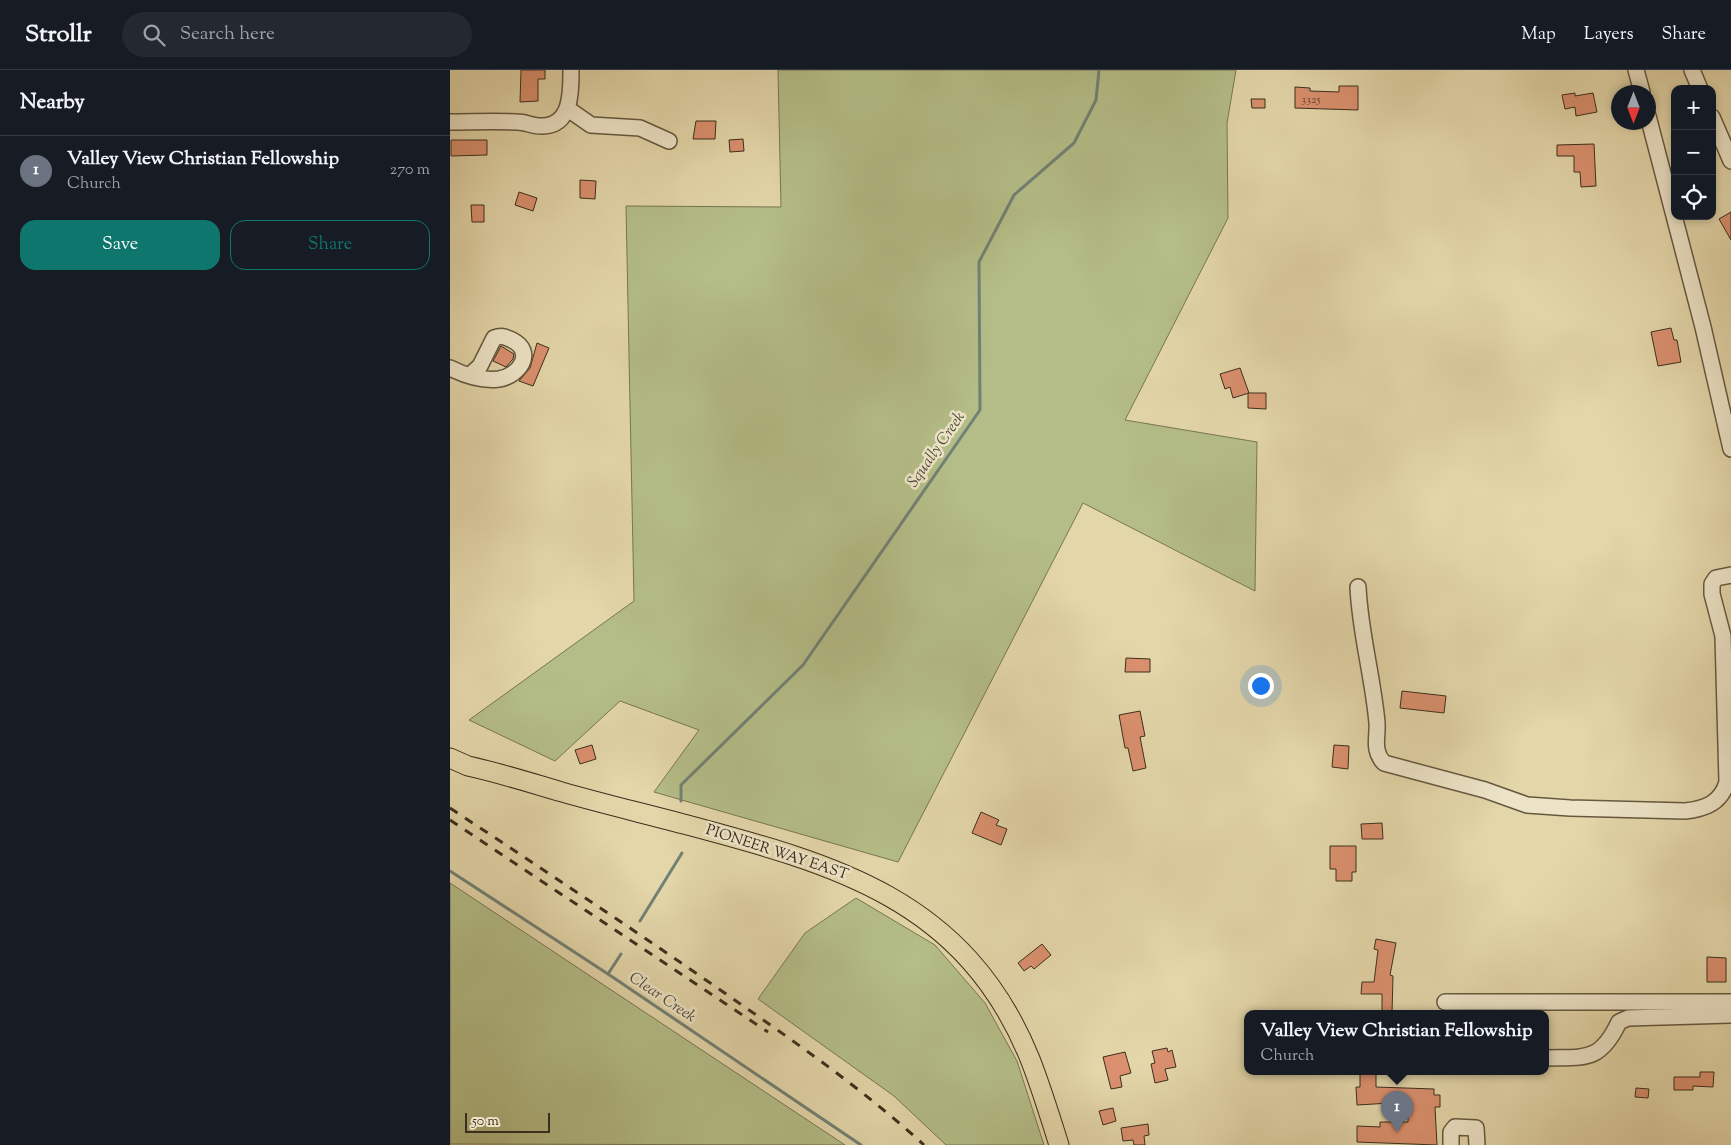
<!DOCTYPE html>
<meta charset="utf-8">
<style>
body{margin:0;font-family:"Sorts Mill Goudy",serif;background:#242831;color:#f1f3f6}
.controls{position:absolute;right:15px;top:15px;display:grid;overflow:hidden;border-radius:10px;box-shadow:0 2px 8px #0003}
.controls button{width:45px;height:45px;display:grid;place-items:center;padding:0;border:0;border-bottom:1px solid #363941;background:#171b24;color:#f1f3f6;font:25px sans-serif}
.compass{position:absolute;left:1161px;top:15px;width:45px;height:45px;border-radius:50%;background:#171b24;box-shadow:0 2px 8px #0003;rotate:180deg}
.scale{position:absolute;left:15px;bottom:12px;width:85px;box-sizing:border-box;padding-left:5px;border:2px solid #3c2f1d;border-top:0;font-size:14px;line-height:18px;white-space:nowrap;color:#3c2f1d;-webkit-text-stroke:4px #ede4c7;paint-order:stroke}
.you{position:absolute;left:810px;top:615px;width:18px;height:18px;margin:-12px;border:4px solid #fff;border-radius:50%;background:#1a73e8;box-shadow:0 0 0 8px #1a73e833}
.badge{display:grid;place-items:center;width:32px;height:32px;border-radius:50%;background:#0f766e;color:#fff;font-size:16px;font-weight:700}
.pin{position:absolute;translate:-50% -41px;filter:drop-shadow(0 1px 2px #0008)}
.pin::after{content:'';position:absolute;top:26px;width:18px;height:15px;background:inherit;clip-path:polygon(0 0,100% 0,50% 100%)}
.popup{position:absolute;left:794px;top:940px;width:305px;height:65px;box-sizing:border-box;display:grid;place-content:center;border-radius:10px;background:#171b24;filter:drop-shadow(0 1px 4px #0005);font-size:16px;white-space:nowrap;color:#9ea1a6}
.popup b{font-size:19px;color:#f1f3f6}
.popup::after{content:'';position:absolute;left:50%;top:100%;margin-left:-10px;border:10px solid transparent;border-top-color:#171b24}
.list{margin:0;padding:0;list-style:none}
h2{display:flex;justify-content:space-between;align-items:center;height:65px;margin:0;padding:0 20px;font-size:21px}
h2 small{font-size:16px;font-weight:400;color:#9ea1a6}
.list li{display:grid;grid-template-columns:32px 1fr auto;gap:15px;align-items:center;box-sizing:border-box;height:70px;padding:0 20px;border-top:1px solid #363941}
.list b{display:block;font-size:19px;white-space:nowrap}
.list p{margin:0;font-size:16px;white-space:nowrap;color:#9ea1a6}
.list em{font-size:16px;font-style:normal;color:#9ea1a6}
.actions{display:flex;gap:10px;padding:15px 20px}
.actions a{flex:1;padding:11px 0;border:1px solid #0f766e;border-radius:15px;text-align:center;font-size:18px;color:#0f766e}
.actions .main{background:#0f766e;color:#fff}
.icon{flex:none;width:28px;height:28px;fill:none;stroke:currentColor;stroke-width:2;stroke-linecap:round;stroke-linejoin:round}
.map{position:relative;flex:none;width:1281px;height:1075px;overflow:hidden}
header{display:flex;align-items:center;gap:30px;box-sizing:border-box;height:70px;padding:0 25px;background:#171b24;border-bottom:1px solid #363941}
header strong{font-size:24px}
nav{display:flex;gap:28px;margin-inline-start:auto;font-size:18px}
.search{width:350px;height:45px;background:#242831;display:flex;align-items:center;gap:12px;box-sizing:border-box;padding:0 18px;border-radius:28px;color:#9ea1a6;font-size:19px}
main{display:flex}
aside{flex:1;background:#171b24}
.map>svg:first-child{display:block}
</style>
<header>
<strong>Strollr</strong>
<div class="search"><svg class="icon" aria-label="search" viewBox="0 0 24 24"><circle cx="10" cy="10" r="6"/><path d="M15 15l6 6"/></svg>Search here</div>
<nav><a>Map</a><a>Layers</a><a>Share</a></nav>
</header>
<main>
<aside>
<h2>Nearby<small></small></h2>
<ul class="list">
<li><span class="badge" style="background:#6b7280">1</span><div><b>Valley View Christian Fellowship</b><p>Church</p></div><em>270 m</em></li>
</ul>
<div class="actions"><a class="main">Save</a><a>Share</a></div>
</aside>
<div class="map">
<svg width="1281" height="1075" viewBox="0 0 1281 1075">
<rect width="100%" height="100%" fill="#e3d6a9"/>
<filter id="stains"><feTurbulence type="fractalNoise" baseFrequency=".004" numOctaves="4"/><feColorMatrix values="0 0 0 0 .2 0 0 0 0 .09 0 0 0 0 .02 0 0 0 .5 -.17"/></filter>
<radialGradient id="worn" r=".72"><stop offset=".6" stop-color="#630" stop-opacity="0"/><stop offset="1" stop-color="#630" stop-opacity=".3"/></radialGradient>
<g fill="#b4bd87" stroke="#787652">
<path d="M328,0H786L777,53L778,148L675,350L807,372L805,521L633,433L448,792L204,722L249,660L170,631L105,691L19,650L184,531L176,136L331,137Z"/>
<path d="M0,813L395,1075L0,1074Z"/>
<path d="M406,828L485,875L535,933L567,991L594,1075H496L444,1026L308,929L355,863Z"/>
</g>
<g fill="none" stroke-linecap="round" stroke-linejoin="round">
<g stroke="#728175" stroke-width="3">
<path d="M231,731V715L353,595L530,340L529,192L564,125L624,73L646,30L649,0"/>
<path d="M0,801L158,904L411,1075"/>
<path d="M190,851L232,783"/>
<path d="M158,904L171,884"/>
</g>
</g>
<g fill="#da906e" stroke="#3c2f1d">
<path d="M71,0H95V9H88V31L70,32Z"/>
<path d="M889,16H908V40L845,38V17L860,18V21L889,22Z"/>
<path d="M1125,23V26L1143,23L1147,42L1126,46L1125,37L1115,39L1112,25Z"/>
<path d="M801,29H815V38H802Z"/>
<path d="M246,51H266L265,69H243Z"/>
<path d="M293,69L294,81L280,82L279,70Z"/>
<path d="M1,70H37V85L1,86Z"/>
<path d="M1144,74L1146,116L1131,117L1130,102H1124V86H1107V75Z"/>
<path d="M130,110L146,111L145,129L130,128Z"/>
<path d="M69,122L87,128L83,141L65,135Z"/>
<path d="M21,135H34V152H22Z"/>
<path d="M1281,142V170L1269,149Z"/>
<path d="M1221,258L1224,270H1227L1231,292L1208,296L1201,262Z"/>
<path d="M87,273L99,278L83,316L69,311L80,298Z"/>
<path d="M51,276L64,284L63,289L56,297L43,291Z"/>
<path d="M790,298L799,323L783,328L780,317L775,319L770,304Z"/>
<path d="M798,323H816V339L798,338Z"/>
<path d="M676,588L700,589V602H675Z"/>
<path d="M952,621L996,626L994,643L950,638Z"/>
<path d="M690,641L695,666L690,667L696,698L683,701L678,678H675L669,645Z"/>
<path d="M142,675L146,689L130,694L125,680Z"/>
<path d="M884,675L899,676L898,699L882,697Z"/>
<path d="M531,742L549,750L546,755L557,759L551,775L522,763Z"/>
<path d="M932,753L933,769H912L911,754Z"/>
<path d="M880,776H906V802H902V811H886V799H880Z"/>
<path d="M926,869L946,873L940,905L943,906L942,943H932V924H911L912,912H924L928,880L924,879Z"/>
<path d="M592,874L601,885L584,899L581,896L574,901L568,893Z"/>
<path d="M1257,887L1276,888V912H1257Z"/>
<path d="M717,978L718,982L722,980L726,997L715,999L718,1010L705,1013L701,994L705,993L702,981Z"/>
<path d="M675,982L681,1003L670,1006L672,1017L661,1019L653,987Z"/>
<path d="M910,1001H926V1017L984,1019V1025H990V1037H985L987,1075L907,1072V1056L930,1057V1052H958V1032L907,1035L906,1017H910Z"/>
<path d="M1250,1002H1264L1263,1017L1243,1016V1020H1224V1007H1250Z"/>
<path d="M1186,1018L1199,1019L1198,1028L1185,1027Z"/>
<path d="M663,1038L666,1051L653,1055L649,1041Z"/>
<path d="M698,1054L699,1065L694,1066L695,1075H684L683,1070L673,1071L671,1058Z"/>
</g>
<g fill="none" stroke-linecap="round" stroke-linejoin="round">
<defs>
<g id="minor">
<path d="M1186,0L1192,22"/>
<path d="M1242,0L1250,19"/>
<path d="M118,39L141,55L190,58L219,71"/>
<path d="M1198,46L1253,257L1281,379"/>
<path d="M1262,47L1281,91"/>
<path d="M0,52C22,52 44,51 67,52C76,52 85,57 93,56C122,55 121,21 121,0"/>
<path d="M0,298C14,305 33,311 49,309C69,306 86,282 62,270C55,267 52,265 44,268L30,296L20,305"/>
<path d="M908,517C910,563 923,607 927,653C928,668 922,680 934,693L1035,720L1077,735L1120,738L1235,741C1255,739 1271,733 1277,712L1273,566L1262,524V514L1266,508L1281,505"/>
<path d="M995,932H1281"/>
<path d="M1096,988C1136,987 1150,992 1169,952L1178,948L1281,945"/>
<path d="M1001,1075V1062L1005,1057L1026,1058L1027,1075"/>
</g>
<path id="major" d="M0,688L18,696C50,703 81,713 112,722C150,733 188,742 226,752C380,793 514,826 580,989C591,1017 600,1046 609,1075"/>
</defs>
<use href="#minor" stroke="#665940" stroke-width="18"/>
<use href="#major" stroke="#3c2f1d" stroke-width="21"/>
<use href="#minor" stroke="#ede4c7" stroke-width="15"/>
<use href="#major" stroke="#e3d6a9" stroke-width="19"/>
<g stroke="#3c2f1d" stroke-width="3" stroke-dasharray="9 9" stroke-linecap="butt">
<path d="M0,738C94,800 187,862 279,926C345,972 414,1020 474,1075"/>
<path d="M0,750L318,962"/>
</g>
</g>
<g text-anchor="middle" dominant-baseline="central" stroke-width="5" stroke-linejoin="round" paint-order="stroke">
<g font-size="12" fill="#644731">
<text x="861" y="30">3325</text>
</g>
<g font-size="15" fill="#3c2f1d" stroke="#ede4c7">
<text transform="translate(327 783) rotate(18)">PIONEER WAY EAST</text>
</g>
<g font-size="16" font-style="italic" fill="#4e4a3a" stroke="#ede4c7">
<text transform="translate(487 380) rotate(-55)">Squally Creek</text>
<text transform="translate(212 928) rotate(34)">Clear Creek</text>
</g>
</g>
<rect width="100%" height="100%" filter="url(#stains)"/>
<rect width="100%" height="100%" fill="url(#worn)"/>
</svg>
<div class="controls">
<button>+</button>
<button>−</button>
<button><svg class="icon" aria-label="locate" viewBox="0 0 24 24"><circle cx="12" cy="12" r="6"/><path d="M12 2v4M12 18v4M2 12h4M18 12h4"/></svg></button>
</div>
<svg class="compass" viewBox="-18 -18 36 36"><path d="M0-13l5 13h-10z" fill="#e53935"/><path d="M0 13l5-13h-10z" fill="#9ea1a6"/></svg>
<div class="scale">50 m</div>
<div class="you"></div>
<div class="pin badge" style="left:947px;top:1062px;background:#6b7280">1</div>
<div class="popup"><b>Valley View Christian Fellowship</b>Church</div>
</div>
</main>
